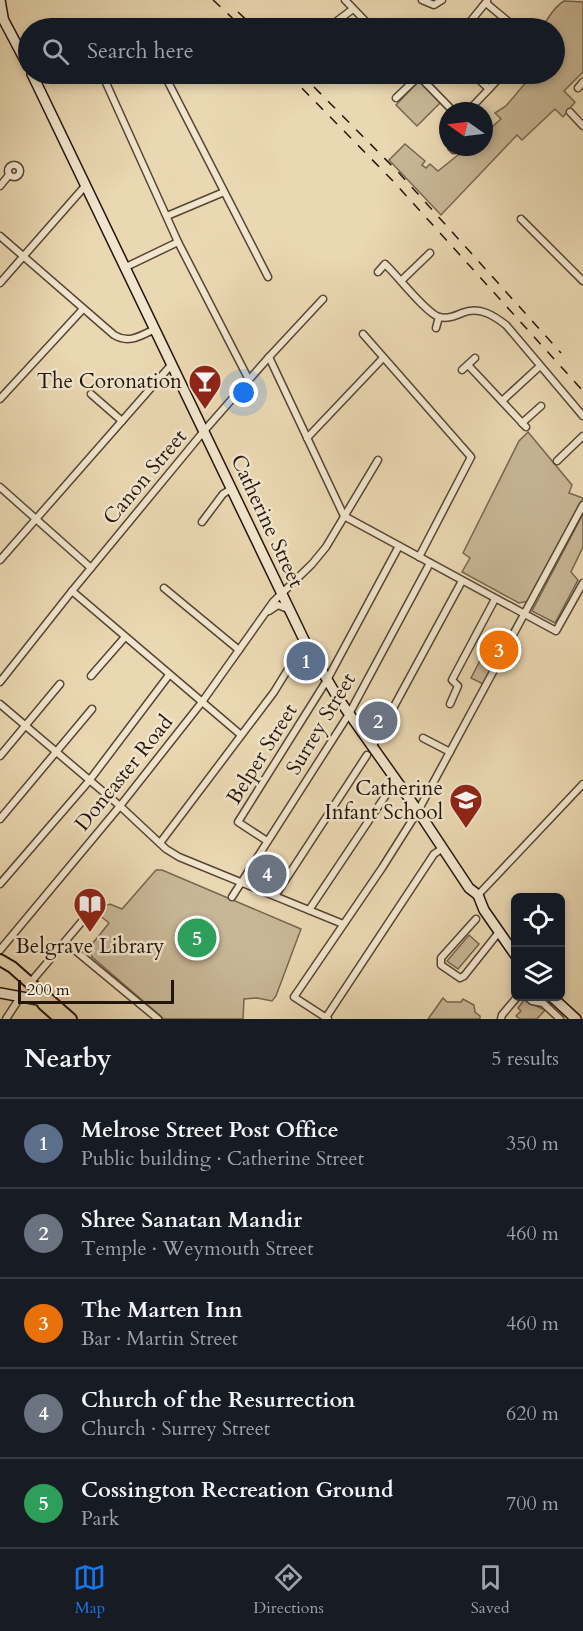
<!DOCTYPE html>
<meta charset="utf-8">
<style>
body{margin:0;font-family:Cardo,serif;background:#242831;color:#f1f3f6}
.controls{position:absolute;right:18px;bottom:18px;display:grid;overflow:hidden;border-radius:9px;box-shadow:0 3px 9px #0003}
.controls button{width:54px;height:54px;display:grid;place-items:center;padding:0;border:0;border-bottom:2px solid #363941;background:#171b24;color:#f1f3f6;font:30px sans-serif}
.compass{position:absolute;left:439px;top:102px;width:54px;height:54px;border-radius:50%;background:#171b24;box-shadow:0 3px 9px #0003;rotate:284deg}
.scale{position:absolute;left:18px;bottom:15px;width:156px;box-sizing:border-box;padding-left:6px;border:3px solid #24140b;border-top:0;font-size:16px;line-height:21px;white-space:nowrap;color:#24140b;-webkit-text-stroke:4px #f1e6cd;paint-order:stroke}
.you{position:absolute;left:244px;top:393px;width:21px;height:21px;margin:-15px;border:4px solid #fff;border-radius:50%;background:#1a73e8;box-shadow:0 0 0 9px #1a73e833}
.badge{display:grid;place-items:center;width:39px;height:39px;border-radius:50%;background:#1a73e8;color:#fff;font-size:20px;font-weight:700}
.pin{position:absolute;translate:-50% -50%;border:3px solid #fff;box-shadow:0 2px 6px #0006}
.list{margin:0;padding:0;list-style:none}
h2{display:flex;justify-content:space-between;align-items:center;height:78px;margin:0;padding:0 24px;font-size:26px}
h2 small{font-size:20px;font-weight:400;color:#9ea1a6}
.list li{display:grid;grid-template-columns:39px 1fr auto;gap:18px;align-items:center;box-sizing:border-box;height:90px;padding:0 24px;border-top:2px solid #363941}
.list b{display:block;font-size:22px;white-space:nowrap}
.list p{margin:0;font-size:20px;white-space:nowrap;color:#9ea1a6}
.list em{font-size:20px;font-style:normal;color:#9ea1a6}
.icon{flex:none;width:33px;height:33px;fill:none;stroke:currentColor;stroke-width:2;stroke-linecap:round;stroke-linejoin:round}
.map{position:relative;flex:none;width:583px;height:1019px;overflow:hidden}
.search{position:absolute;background:#171b24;box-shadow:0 3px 9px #0003;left:18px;right:18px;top:18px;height:66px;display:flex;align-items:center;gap:15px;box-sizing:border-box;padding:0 21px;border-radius:33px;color:#9ea1a6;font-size:22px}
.sheet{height:528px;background:#171b24}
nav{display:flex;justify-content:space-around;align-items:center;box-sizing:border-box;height:84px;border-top:2px solid #363941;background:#171b24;font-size:16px;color:#9ea1a6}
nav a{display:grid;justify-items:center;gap:3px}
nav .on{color:#1a73e8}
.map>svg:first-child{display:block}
</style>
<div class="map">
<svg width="583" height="1019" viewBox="0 0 583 1019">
<rect width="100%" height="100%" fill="#ead8b2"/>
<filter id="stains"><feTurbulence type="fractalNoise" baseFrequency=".00333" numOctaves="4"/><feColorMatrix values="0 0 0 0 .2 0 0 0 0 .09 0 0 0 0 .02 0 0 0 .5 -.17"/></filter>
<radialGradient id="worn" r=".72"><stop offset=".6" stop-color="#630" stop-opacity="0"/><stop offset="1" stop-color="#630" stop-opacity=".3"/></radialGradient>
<g fill="#c8b796" stroke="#766650" stroke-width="1.5">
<path d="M564,1L583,2V72L564,91L575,102L563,117L555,109L522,140L517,135L441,215L389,160L405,144L425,161L422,165L426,168L430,164L438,171L468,147H484V134L501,119L495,113L506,106L533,74H554V28H541C549,19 552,8 564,1Z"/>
<path d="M417,83H425L442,101L417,126L396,105Z"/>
<path d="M528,432L572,485L569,493L583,498L529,601L519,603L462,572L470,558L463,553L519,441Z"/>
<path d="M583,514V547L571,572L578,580L555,623L532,611Z"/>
<path d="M486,649L499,660L485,685L471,678Z"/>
<path d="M156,870H162L301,929L276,996L272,1001L257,998L244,999L243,1019H164L92,957L89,948L109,923L98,914L100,908L110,904L122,909Z"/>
<path d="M469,935L479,944L458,969L447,961Z"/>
<path d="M443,998L447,1002H461L463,999L474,1005L475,1012L480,1016V1019H428Z"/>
<path d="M524,1000L545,1010L537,1019H520L516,1016L521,1011L518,1008Z"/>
</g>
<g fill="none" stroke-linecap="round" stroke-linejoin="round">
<defs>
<g id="street">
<path d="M345,0L372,28"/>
<path d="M422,0L434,5L442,0"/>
<path d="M486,3L516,28"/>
<path d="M140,27L141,28"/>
<path d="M329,27L353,9"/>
<path d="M465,28L487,1"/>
<path d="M102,74L178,242L249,380"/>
<path d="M164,74L268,277"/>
<path d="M417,74L453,111"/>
<path d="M473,74L489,89L503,74"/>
<path d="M578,88L583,82"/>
<path d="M396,98L419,76"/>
<path d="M468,111L489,89"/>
<path d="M570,112L583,126"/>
<path d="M448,132L446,135L448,143"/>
<path d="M451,147L454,150"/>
<circle cx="14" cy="171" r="6"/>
<path d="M0,186L9,175"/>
<path d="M167,216L224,192"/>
<path d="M521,219L583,281"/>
<path d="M0,236L114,335C129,344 140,336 155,329"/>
<path d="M126,267L178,242"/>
<path d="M378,272L385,264C397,275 426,313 439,317C448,319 455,316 462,313C479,306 493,315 506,325L583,416"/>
<path d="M402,280L430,253"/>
<path d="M0,283L86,185"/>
<path d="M436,328L439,317"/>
<path d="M363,334L471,457L419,557"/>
<path d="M269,357L344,516"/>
<path d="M468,365L526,427"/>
<path d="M462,370L475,358"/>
<path d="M91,394L122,421"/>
<path d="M0,399L83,309"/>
<path d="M502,401L540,366"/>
<path d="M522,423L541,406"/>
<path d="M307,438L383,358"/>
<path d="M557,461L583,436"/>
<path d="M0,487L91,568"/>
<path d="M344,516L556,631L583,583"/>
<path d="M202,522L223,494L231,489"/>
<path d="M0,560L172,364"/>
<path d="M164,588L239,650"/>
<path d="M72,591L241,735"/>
<path d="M269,611L278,605L288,609"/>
<path d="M91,676L125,637"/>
<path d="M0,682L72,591L204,431L269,357L323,299"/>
<path d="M0,704L120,806L166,849L179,857L343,924"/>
<path d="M450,704L458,686L452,680L495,599"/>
<path d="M423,738L450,752"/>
<path d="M372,747L462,581"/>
<path d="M0,756L60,684"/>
<path d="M0,819L92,709"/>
<path d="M267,841L238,822L327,680L399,546"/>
<path d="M160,843L274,692L298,653L306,644"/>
<path d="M0,884L89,781L169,675"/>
<path d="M478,895L583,784"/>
<path d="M275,896L367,755"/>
<path d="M232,897L349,714L430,563"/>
<path d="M309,910L396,780"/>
<path d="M476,919L441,958V965L460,978L464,976L499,932"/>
<path d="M65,942L158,1019"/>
<path d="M0,950L120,806L202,702L273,602L312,564L326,547L378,460"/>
<path d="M30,983L100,900"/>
<path d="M526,996L532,1001L543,1003L560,1019"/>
<path d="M6,1019L21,996"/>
<path d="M325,1019L434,854L443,848"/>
<path d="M328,1019L294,997L382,868L418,811L583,505"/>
<path d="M501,1019L502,1015L518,996"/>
</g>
<g id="secondary">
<path d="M0,0L3,17"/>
<path d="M0,13L28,66"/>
<path d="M32,74L306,644L338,698L418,811L469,888L478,895L484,910L516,956"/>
<path d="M0,993L38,1000"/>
<path d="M551,996L576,1019"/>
</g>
<g id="primary">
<path d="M0,960L12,967L71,1019"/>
<path d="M43,1004L60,1019"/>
</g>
</defs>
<use href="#street" stroke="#564535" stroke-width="9"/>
<use href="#secondary" stroke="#24140b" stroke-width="12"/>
<use href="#primary" stroke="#24140b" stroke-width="14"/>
<use href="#street" stroke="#f1e6cd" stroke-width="6"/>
<use href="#secondary" stroke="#f1e6cd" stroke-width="9"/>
<use href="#primary" stroke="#ead8b2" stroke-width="10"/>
<g stroke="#24140b" stroke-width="1.5" stroke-dasharray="10 10" stroke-linecap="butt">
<path d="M213,0L243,28"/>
<path d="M238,12L255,28"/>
<path d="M288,74L393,181L583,391"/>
<path d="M314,87L400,174L561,353"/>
</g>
</g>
<defs>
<symbol id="bar-pin" viewBox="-11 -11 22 30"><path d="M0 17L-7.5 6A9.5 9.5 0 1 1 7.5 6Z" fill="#8f2418" stroke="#f1e6cd"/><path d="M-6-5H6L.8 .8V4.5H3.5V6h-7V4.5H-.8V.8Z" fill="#fff"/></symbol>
<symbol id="school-pin" viewBox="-11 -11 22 30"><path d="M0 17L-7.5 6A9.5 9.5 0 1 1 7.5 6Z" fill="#8f2418" stroke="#f1e6cd"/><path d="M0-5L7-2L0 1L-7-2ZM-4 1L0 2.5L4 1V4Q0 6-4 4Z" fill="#fff"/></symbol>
<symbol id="library-pin" viewBox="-11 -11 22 30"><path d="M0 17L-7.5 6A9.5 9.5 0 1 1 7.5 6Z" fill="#8f2418" stroke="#f1e6cd"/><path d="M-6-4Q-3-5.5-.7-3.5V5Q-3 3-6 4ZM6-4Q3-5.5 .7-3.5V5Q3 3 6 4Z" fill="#fff"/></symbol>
</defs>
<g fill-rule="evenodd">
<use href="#bar-pin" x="186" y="362" width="38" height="52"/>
<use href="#school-pin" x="447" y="781" width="38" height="52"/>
<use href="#library-pin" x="71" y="885" width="38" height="52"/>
</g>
<g text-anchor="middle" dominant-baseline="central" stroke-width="5" stroke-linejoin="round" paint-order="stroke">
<g font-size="21" fill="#24140b" stroke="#f1e6cd" text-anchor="end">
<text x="182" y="381">The Coronation</text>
<text x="443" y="788">Catherine<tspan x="443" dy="24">Infant School</tspan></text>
<text x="90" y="946" text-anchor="middle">Belgrave Library</text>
</g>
<g font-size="21" fill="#24140b" stroke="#f1e6cd">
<text transform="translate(145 477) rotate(-50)">Canon Street</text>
<text transform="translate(267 521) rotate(65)">Catherine Street</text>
<text transform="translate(321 724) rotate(-59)">Surrey Street</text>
<text transform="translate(262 754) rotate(-58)">Belper Street</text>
<text transform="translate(124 773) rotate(-51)">Doncaster Road</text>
</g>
</g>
<rect width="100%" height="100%" filter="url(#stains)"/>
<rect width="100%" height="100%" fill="url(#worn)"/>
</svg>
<div class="controls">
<button><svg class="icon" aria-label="locate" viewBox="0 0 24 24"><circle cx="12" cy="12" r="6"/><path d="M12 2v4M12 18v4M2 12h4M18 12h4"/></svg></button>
<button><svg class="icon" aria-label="layers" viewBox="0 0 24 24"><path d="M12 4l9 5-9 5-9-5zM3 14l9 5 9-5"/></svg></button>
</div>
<svg class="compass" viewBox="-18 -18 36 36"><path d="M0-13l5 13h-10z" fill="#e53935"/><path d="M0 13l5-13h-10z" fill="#9ea1a6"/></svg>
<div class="scale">200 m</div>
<div class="you"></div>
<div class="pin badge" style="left:306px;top:661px;background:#5c6f8a">1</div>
<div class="pin badge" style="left:378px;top:721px;background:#6b7280">2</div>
<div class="pin badge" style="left:499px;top:650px;background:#e8710a">3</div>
<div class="pin badge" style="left:267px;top:874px;background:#6b7280">4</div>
<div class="pin badge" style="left:197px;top:938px;background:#2e9e5b">5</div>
<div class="search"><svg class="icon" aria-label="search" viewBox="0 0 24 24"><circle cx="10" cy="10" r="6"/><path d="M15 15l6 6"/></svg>Search here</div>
</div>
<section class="sheet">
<h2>Nearby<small>5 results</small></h2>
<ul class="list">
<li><span class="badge" style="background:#5c6f8a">1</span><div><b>Melrose Street Post Office</b><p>Public building · Catherine Street</p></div><em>350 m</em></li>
<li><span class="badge" style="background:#6b7280">2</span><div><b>Shree Sanatan Mandir</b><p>Temple · Weymouth Street</p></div><em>460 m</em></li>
<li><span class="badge" style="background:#e8710a">3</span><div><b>The Marten Inn</b><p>Bar · Martin Street</p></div><em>460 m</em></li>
<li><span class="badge" style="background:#6b7280">4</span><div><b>Church of the Resurrection</b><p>Church · Surrey Street</p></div><em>620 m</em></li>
<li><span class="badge" style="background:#2e9e5b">5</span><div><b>Cossington Recreation Ground</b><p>Park</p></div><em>700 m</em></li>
</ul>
</section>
<nav>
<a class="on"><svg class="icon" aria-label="map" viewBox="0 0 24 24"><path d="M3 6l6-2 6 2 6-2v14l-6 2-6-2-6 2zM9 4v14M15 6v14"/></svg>Map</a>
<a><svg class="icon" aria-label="directions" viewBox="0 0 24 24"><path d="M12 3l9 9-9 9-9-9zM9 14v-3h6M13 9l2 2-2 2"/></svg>Directions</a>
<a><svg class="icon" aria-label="saved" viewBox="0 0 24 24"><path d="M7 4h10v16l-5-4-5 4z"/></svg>Saved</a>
</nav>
